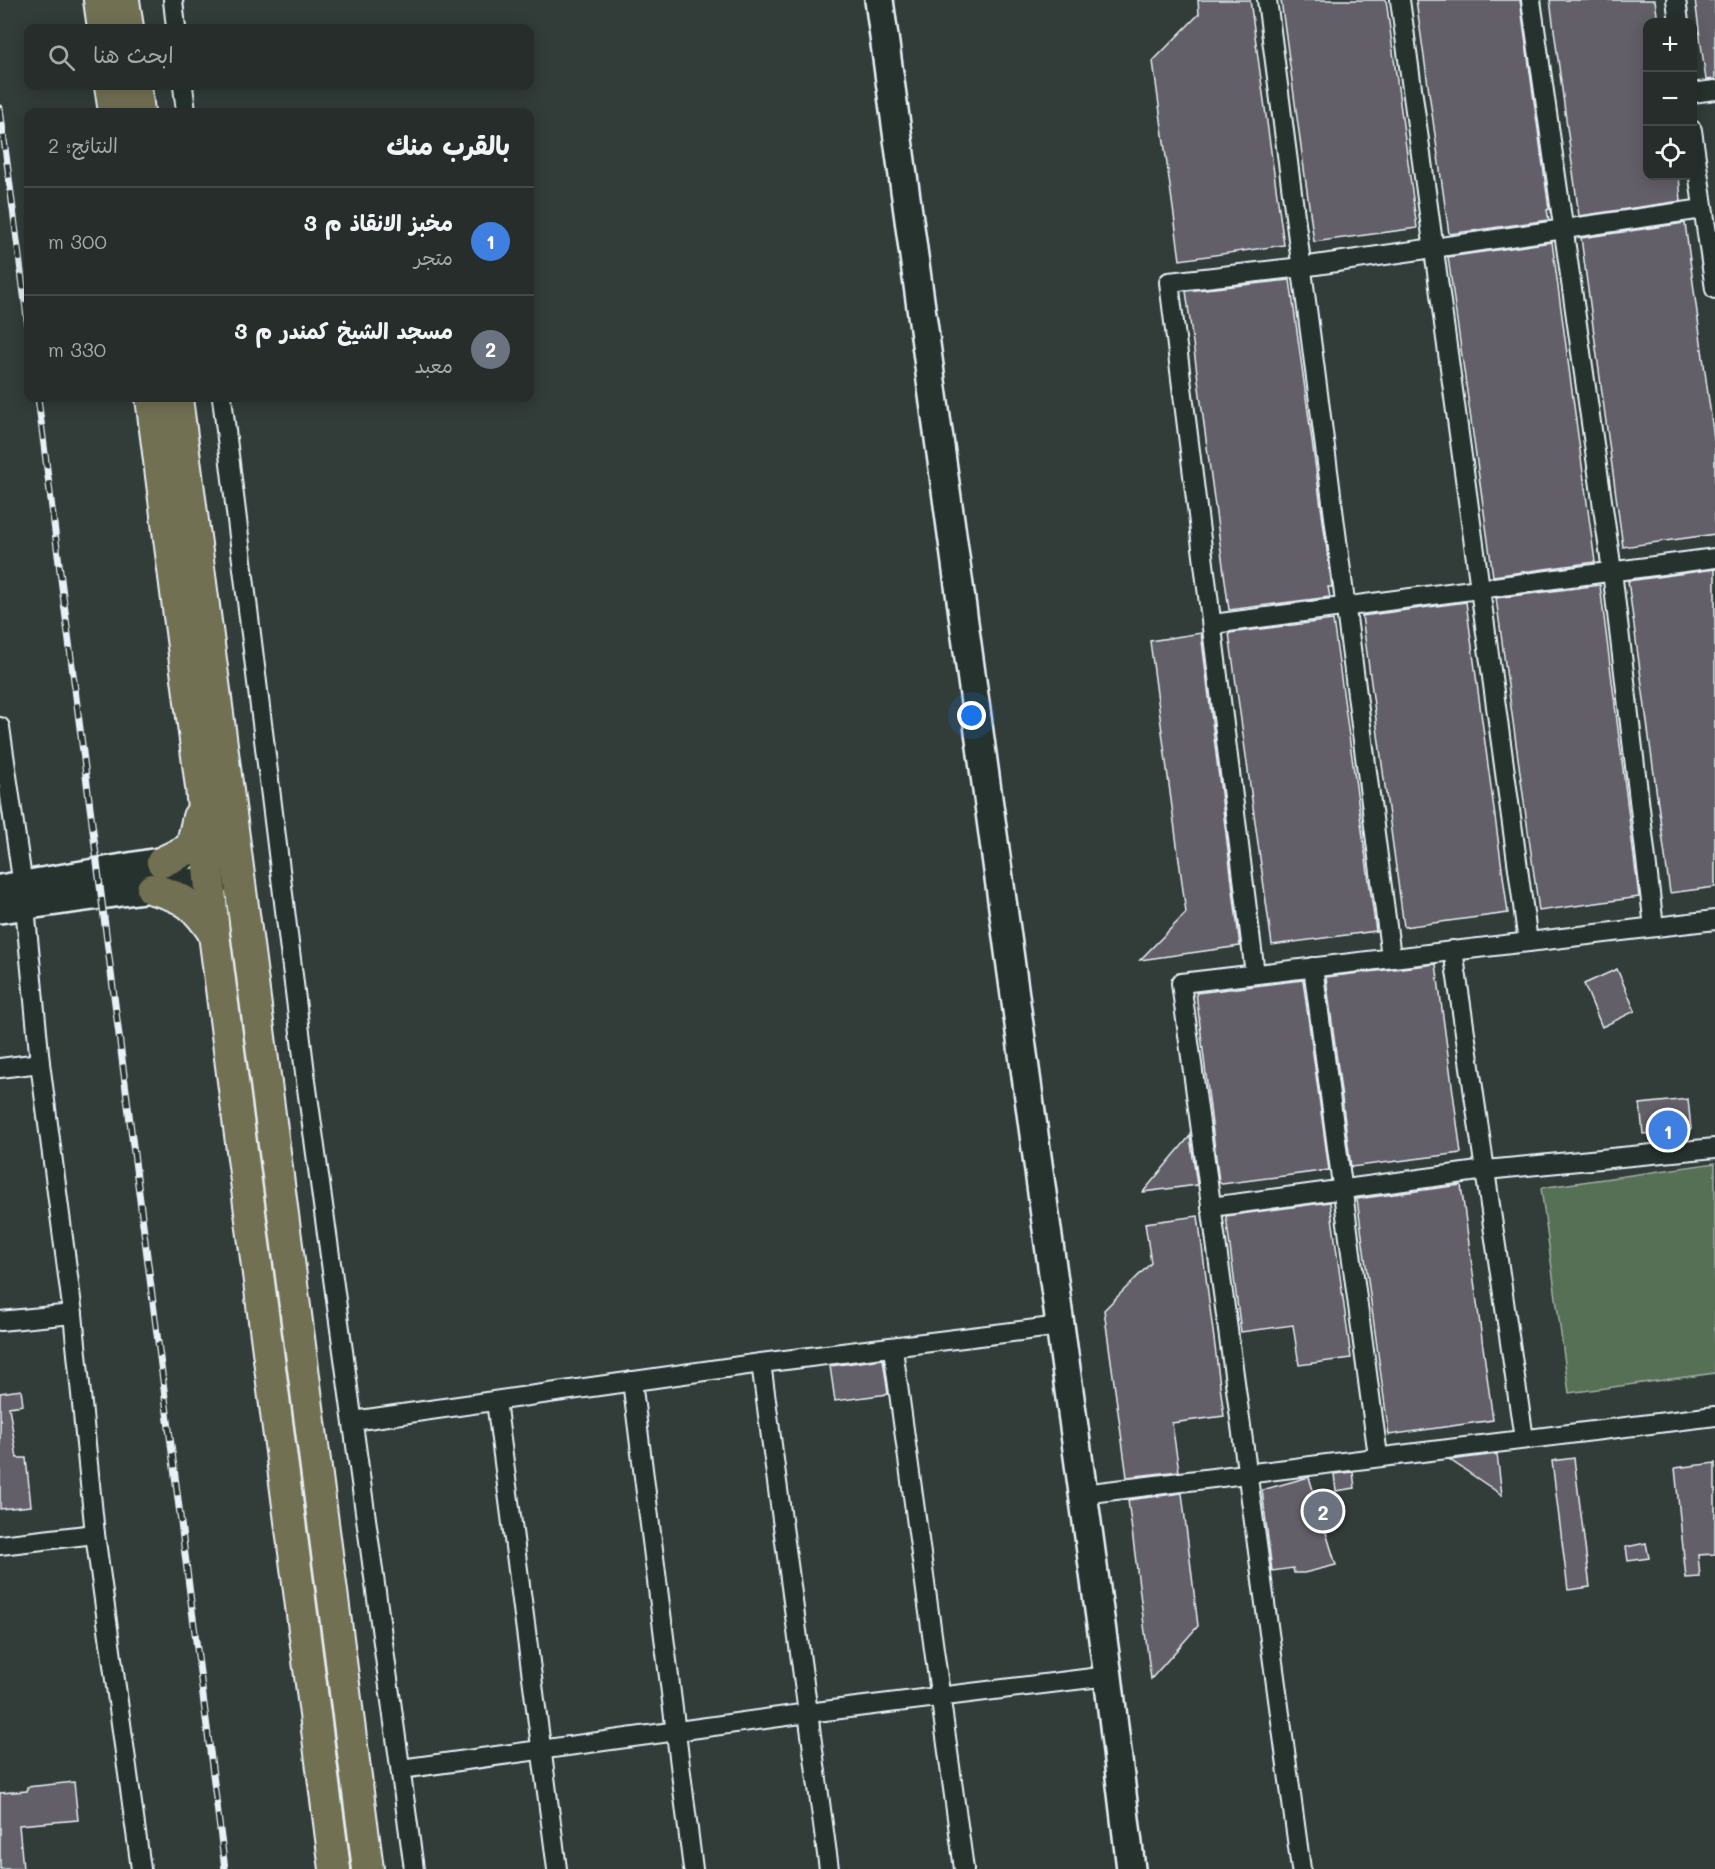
<!DOCTYPE html>
<html lang="ar">
<meta charset="utf-8">
<style>
body{margin:0;font-family:Mali,"Playpen Sans Arabic",sans-serif;background:#2e3533;color:#f1f3f6;direction:rtl}
.controls{position:absolute;right:18px;top:18px;display:grid;overflow:hidden;border-radius:12px;box-shadow:0 3px 15px #0003}
.controls button{width:54px;height:54px;display:grid;place-items:center;padding:0;border:0;border-bottom:2px solid #424947;background:#262d2b;color:#f1f3f6;font:30px sans-serif}
.you{position:absolute;left:972px;top:716px;width:21px;height:21px;margin:-15px;border:4px solid #fff;border-radius:50%;background:#1a73e8;box-shadow:0 0 0 9px #1a73e833}
.badge{display:grid;place-items:center;width:39px;height:39px;border-radius:50%;background:#bca0f2;color:#fff;font-size:20px;font-weight:700}
.pin{position:absolute;translate:-50% -50%;border:3px solid #fff;box-shadow:0 2px 6px #0006}
.list{margin:0;padding:0;list-style:none}
h2{display:flex;justify-content:space-between;align-items:center;height:78px;margin:0;padding:0 24px;font-size:26px}
h2 small{font-size:20px;font-weight:400;color:#a4a8a9}
.list li{display:grid;grid-template-columns:39px 1fr auto;gap:18px;align-items:center;box-sizing:border-box;height:108px;padding:0 24px;border-top:2px solid #424947}
.list b{display:block;font-size:22px;white-space:nowrap}
.list p{margin:0;font-size:20px;white-space:nowrap;color:#a4a8a9}
.list em{font-size:20px;font-style:normal;color:#a4a8a9}
.icon{flex:none;width:33px;height:33px;fill:none;stroke:currentColor;stroke-width:2;stroke-linecap:round;stroke-linejoin:round}
.map{position:relative;flex:none;width:1715px;height:1869px;overflow:hidden;direction:ltr}
.search{position:absolute;background:#262d2b;box-shadow:0 3px 15px #0003;left:24px;top:24px;width:510px;height:66px;display:flex;align-items:center;gap:15px;box-sizing:border-box;padding:0 21px;border-radius:12px;color:#a4a8a9;font-size:22px}
.panel{position:absolute;background:#262d2b;box-shadow:0 3px 15px #0003;left:24px;top:108px;width:510px;height:294px;border-radius:12px;direction:rtl}
.map>svg:first-child{display:block}
</style>
<div class="map">
<svg width="1715" height="1869" viewBox="0 0 1715 1869">
<rect width="100%" height="100%" fill="#323c39"/>
<filter id="ink" filterUnits="userSpaceOnUse"><feTurbulence type="fractalNoise" baseFrequency=".0167" numOctaves="2"/><feDisplacementMap in="SourceGraphic" scale="12" xChannelSelector="R" yChannelSelector="G"/><feConvolveMatrix kernelMatrix="1 2 1 2 8 2 1 2 1" color-interpolation-filters="sRGB"/></filter>
<g filter="url(#ink)">
<path fill="#566f55" stroke="#9fb0a6" stroke-width="1.5" d="M1715,1163V1373L1569,1393L1541,1188Z"/>
<g fill="#645e68" stroke="#e8f1f8" stroke-width="1.5">
<path d="M1198,0H1250L1284,245L1180,260L1153,61L1199,14Z"/>
<path d="M1281,0H1386L1417,228L1314,242Z"/>
<path d="M1416,0H1520L1549,209L1547,210L1549,220L1449,234Z"/>
<path d="M1550,0H1655L1658,22H1647V176H1679L1681,201L1579,216Z"/>
<path d="M1695,0H1715V79L1706,80Z"/>
<path d="M1685,223L1715,446V534L1623,547L1581,238Z"/>
<path d="M1552,242L1595,562L1493,576L1448,257Z"/>
<path d="M1290,280L1332,587H1328L1330,597L1229,610L1186,291Z"/>
<path d="M1715,569V887L1670,893L1628,581Z"/>
<path d="M1600,585L1639,897L1539,911L1496,598Z"/>
<path d="M1466,602L1508,913L1404,927L1362,616Z"/>
<path d="M1333,620L1376,931L1272,945L1229,633Z"/>
<path d="M1201,633L1240,946L1140,960L1186,913L1150,641Z"/>
<path d="M1436,964L1461,1153L1351,1167L1326,977Z"/>
<path d="M1617,969L1635,1011L1602,1027L1584,984Z"/>
<path d="M1303,980L1329,1170L1222,1184L1219,1182L1196,993Z"/>
<path d="M1688,1099L1691,1129L1643,1134L1640,1104Z"/>
<path d="M1190,1136L1197,1185L1143,1192Z"/>
<path d="M1461,1185L1493,1420L1389,1435L1357,1199Z"/>
<path d="M1330,1202L1351,1358L1299,1365L1293,1325L1241,1332L1226,1216Z"/>
<path d="M1198,1216L1224,1416L1172,1423L1179,1471L1127,1477L1104,1310L1151,1263L1145,1223Z"/>
<path d="M883,1359L888,1394L835,1401L830,1366Z"/>
<path d="M21,1390L23,1405L9,1407L17,1458H26L31,1506L0,1509V1393Z"/>
<path d="M1497,1454L1502,1495L1450,1460Z"/>
<path d="M1574,1458L1590,1587L1568,1590L1552,1461Z"/>
<path d="M1715,1463V1554L1698,1555L1700,1577L1686,1578L1675,1468Z"/>
<path d="M1353,1472L1355,1488L1336,1491L1334,1474Z"/>
<path d="M1309,1477L1336,1565L1304,1573H1294L1293,1568L1272,1571L1262,1490Z"/>
<path d="M1182,1493L1198,1626L1151,1679L1128,1500Z"/>
<path d="M1646,1543L1649,1558L1628,1561L1626,1547Z"/>
<path d="M74,1782L78,1820L19,1825L23,1869H0V1793L27,1791V1787Z"/>
</g>
<g fill="none" stroke-linecap="round" stroke-linejoin="round">
<defs>
<g id="street">
<path d="M173,0L176,28"/>
<path d="M1267,0L1391,957"/>
<path d="M1400,0L1528,942"/>
<path d="M1531,0L1612,571L1654,927"/>
<path d="M1676,0L1679,22"/>
<path d="M183,86L186,112"/>
<path d="M1692,93L1715,90"/>
<path d="M1692,130L1715,289"/>
<path d="M222,398L306,1081L414,1869"/>
<path d="M1213,624L1715,558"/>
<path d="M0,727L23,886L40,1063L73,1314L95,1534L141,1869"/>
<path d="M1453,950L1524,1439"/>
<path d="M1313,967L1378,1456"/>
<path d="M1255,974L1169,282L1302,267L1703,209"/>
<path d="M0,1068L40,1063"/>
<path d="M1211,1207L1486,1170L1715,1148"/>
<path d="M0,1321L73,1314"/>
<path d="M893,1349L964,1869"/>
<path d="M761,1363L829,1869"/>
<path d="M632,1381L693,1869"/>
<path d="M496,1401L557,1869"/>
<path d="M353,1421L761,1363L1060,1326"/>
<path d="M1083,1494L1715,1416"/>
<path d="M0,1545L95,1534"/>
<path d="M401,1769L808,1713L1108,1676"/>
<path d="M1301,1869L1181,983L1715,920"/>
</g>
<g id="secondary">
<path d="M879,0L1108,1676L1131,1869"/>
<path d="M0,889L182,858"/>
<path d="M0,909L230,877"/>
</g>
<g id="primary">
<path d="M99,0L103,28"/>
<path d="M124,0L128,28"/>
<path d="M110,86L114,112"/>
<path d="M136,86L139,112"/>
<path d="M151,398L201,787L214,934L335,1869"/>
<path d="M177,398L368,1869"/>
<path d="M162,862L191,848L198,817"/>
<path d="M152,889C185,897 196,906 214,934"/>
</g>
</defs>
<use href="#street" stroke="#e8f1f8" stroke-width="22"/>
<use href="#secondary" stroke="#e8f1f8" stroke-width="32"/>
<use href="#primary" stroke="#e8f1f8" stroke-width="34"/>
<use href="#street" stroke="#26332d" stroke-width="18"/>
<use href="#secondary" stroke="#26332d" stroke-width="27"/>
<use href="#primary" stroke="#716f52" stroke-width="30"/>
<defs>
<g id="rail">
<path d="M0,108L28,326"/>
<path d="M38,398L225,1869"/>
</g>
</defs>
<use href="#rail" stroke="#e8f1f8" stroke-width="7"/>
<use href="#rail" stroke="#26332d" stroke-width="4.5" stroke-dasharray="14" stroke-linecap="butt"/>
</g>
</g>
</svg>
<div class="controls">
<button>+</button>
<button>−</button>
<button><svg class="icon" aria-label="locate" viewBox="0 0 24 24"><circle cx="12" cy="12" r="6"/><path d="M12 2v4M12 18v4M2 12h4M18 12h4"/></svg></button>
</div>
<div class="you"></div>
<div class="pin badge" style="left:1668px;top:1130px;background:#3f7fe0">1</div>
<div class="pin badge" style="left:1323px;top:1511px;background:#6b7280">2</div>
<div class="search"><svg class="icon" aria-label="search" viewBox="0 0 24 24"><circle cx="10" cy="10" r="6"/><path d="M15 15l6 6"/></svg>ابحث هنا</div>
<section class="panel">
<h2>بالقرب منك<small>النتائج: 2</small></h2>
<ul class="list">
<li><span class="badge" style="background:#3f7fe0">1</span><div><b>مخبز الانقاذ م 3</b><p>متجر</p></div><em>300 m</em></li>
<li><span class="badge" style="background:#6b7280">2</span><div><b>مسجد الشيخ كمندر م 3</b><p>معبد</p></div><em>330 m</em></li>
</ul>
</section>
</div>
